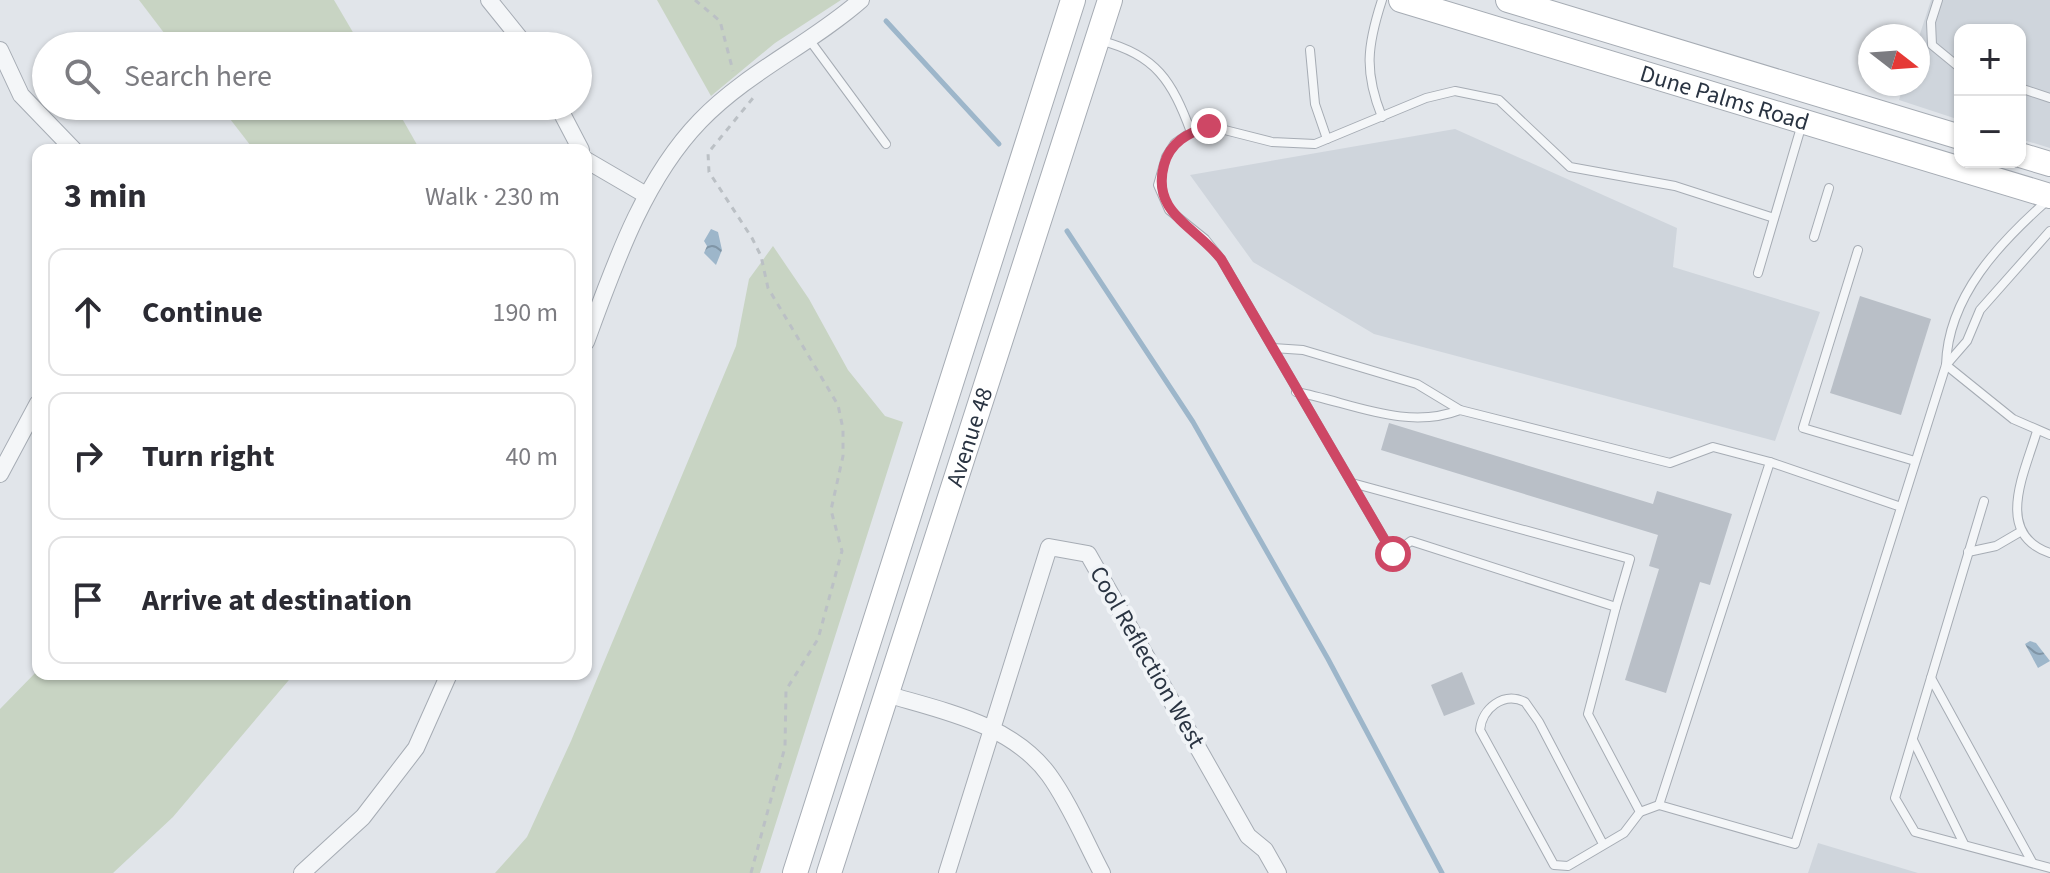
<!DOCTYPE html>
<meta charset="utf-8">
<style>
body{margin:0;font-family:"Source Sans 3",sans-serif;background:#f7f7f7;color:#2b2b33}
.controls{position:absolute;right:24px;top:24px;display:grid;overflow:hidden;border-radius:16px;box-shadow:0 2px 6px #0004}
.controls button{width:72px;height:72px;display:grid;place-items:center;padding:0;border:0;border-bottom:2px solid #e1e1e2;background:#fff;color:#2b2b33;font:40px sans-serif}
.compass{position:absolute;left:1858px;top:24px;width:72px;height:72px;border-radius:50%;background:#fff;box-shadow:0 2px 6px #0004;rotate:107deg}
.stop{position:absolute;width:24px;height:24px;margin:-18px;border:6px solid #ce4765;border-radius:50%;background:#fff}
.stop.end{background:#ce4765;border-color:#fff;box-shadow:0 2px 8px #0008}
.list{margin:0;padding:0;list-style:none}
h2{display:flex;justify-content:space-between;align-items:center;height:104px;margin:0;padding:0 32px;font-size:34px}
h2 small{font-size:26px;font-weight:400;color:#7c7c81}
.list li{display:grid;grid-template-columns:52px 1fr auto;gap:24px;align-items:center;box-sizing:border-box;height:128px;margin:0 16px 16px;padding:0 16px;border:2px solid #e1e1e2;border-radius:16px}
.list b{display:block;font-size:30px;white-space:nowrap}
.list em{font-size:26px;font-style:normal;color:#7c7c81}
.icon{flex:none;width:44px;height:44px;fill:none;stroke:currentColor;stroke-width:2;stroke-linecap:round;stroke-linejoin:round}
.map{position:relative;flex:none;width:2050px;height:873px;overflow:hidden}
.search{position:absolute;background:#fff;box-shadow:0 2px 6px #0004;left:32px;top:32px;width:560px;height:88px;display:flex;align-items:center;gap:20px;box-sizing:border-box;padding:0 28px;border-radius:44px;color:#7c7c81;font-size:30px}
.panel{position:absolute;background:#fff;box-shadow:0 2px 6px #0004;left:32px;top:144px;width:560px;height:536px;border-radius:16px}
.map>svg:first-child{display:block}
</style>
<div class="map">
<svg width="2050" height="873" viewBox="0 0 2050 873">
<defs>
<pattern id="water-waves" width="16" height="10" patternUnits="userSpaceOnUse" patternTransform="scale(2)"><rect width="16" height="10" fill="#9db6ca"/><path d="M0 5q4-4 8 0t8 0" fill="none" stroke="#8095a6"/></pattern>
</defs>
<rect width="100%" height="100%" fill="#e1e5ea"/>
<g fill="#cfd5dc">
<path d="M1931,0H2050V148L2020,139V30H1960V120L1899,100L1904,84H1918V40Z"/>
<path d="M1455,129L1677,228L1673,267L1820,312L1775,441L1374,334L1253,262L1190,175Z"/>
<path d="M1818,843L1918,873H1808Z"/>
</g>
<g fill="#c8d4c3">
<path d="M139,0H334L361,46H174Z"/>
<path d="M657,0H841L775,43L711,96Z"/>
<path d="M220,106H395L420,150H254Z"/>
<path d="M773,246L809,299L848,370L885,416L903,422L760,873H495L527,837L571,741L736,346L749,279Z"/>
<path d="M38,670V674H294L173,817L113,873H0V709Z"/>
</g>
<g fill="url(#water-waves)">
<path d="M711,229L718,232L722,250L716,265L704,253L707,246L704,241Z"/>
<path d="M2030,641L2036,643L2050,661L2038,668L2025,644Z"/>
</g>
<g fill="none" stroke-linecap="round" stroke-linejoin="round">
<g stroke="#9db6ca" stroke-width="5">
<path d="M886,21L999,144"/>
<path d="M1067,231L1193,422L1328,659L1442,873"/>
</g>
</g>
<g fill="#b9bfc7">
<path d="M1860,296L1931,319L1901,415L1830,393Z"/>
<path d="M1389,423L1653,504L1657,491L1732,514L1710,585L1700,582L1666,693L1625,680L1659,569L1649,566L1658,535L1381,450Z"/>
<path d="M1462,672L1475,704L1444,716L1431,685Z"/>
</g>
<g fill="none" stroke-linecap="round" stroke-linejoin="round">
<defs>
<g id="service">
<path d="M1382,0C1367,46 1364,72 1382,117"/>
<path d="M1938,0L1931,22L1932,45L1960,68"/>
<path d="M808,38L886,144"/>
<path d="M1102,41C1156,55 1172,81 1191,132"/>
<path d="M1310,50L1315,104L1327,139"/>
<path d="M2020,88L2050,98"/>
<path d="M1814,237L1829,188"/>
<path d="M1858,250L1803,428L1915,461"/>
<path d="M1758,273L1802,124"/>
<path d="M1273,348L1303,350L1417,384L1460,410"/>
<path d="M1947,364L1967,341L1980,310L2050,231"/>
<path d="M1946,365L2013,419L2050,435"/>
<path d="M1296,392C1350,402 1405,431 1460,410L1670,463L1713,447L1770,462"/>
<path d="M2037,431C2025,472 1993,534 2050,553"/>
<path d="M1352,483L1630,559L1616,607"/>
<path d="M1984,501L1895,798L1915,832L2050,868"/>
<path d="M1901,507L1770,462L1659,805L1795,844L1946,365C1948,296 2000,242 2049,199"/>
<path d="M1968,552L1996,546L2020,532"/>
<path d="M1931,678L2032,862"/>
<path d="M1913,740L1964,844"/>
<path d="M1659,805L1640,812L1588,714L1616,607L1411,541L1393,554L1221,259L1205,239L1169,210L1158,185L1166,157L1175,143L1191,132L1209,126L1272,142L1315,144L1426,98L1455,91L1499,100L1570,167L1675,186L1774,218"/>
<path d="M1603,844L1539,722L1525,702C1503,691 1482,709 1480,730L1554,865L1568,866L1624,833L1640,812"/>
</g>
<g id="minor">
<path d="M489,0L526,46"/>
<path d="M0,50L21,95L74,150"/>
<path d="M558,106L581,150"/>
<path d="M586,160L646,195"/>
<path d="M586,342C614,266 643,180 700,121C747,72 811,44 861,0"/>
<path d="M0,474L38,403"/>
<path d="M886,694C943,711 1012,724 1049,775C1070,804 1085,841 1102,873"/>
<path d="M302,873L363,817L416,748L449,674"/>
<path d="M947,873L1049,547L1088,554L1248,836L1265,850L1278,873"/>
</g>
<g id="secondary">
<path id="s1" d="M1401,0L2050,196"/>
<path d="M1508,0L1960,137"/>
<path d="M2020,155L2050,164"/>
<path d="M795,873L1073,0"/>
<path id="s2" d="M829,873L1110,0"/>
</g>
</defs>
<use href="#service" stroke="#a6acb4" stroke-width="10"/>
<use href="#minor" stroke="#a6acb4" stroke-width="18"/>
<use href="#secondary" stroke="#a6acb4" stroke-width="26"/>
<g stroke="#bbc0c5" stroke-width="3" stroke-dasharray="6 6" stroke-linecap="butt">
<path d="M695,0L720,21L733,71"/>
<path d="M751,873L785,747L786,690L818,639L842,551L831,510L843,456V429L838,405L768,288L761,256L752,238L709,172L708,153L753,98"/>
</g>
<use href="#service" stroke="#f4f6f8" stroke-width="8"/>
<use href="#minor" stroke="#f4f6f8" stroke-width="16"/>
<use href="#secondary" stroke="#fff" stroke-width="24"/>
</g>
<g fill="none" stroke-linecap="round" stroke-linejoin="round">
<path stroke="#ce4765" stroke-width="10" d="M1209,126C1188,133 1170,142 1164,165C1151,213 1195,226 1221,259L1393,554"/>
</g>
<g text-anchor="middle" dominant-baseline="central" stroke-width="8" stroke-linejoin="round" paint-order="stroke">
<g font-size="24" fill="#2a3442" stroke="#f1f4f7">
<text stroke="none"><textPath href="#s1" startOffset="338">Dune Palms Road</textPath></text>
<text stroke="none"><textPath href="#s2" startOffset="458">Avenue 48</textPath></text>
<text transform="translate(1147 657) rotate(60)">Cool Reflection West</text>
</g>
</g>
</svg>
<div class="controls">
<button>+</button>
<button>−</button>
</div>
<svg class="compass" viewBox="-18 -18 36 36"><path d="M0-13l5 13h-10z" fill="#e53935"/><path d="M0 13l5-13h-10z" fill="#7c7c81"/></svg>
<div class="stop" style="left:1393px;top:554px"></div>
<div class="stop end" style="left:1209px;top:126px"></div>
<div class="search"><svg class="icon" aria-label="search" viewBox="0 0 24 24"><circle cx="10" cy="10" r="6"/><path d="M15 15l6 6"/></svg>Search here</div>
<section class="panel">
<h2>3 min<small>Walk · 230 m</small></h2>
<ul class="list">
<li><svg class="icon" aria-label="ahead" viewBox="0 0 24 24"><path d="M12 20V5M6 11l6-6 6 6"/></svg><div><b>Continue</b></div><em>190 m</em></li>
<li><svg class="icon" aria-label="right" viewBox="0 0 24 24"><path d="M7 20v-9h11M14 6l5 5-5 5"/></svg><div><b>Turn right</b></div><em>40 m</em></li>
<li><svg class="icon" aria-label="arrive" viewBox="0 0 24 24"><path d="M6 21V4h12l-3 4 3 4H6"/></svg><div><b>Arrive at destination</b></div></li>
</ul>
</section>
</div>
